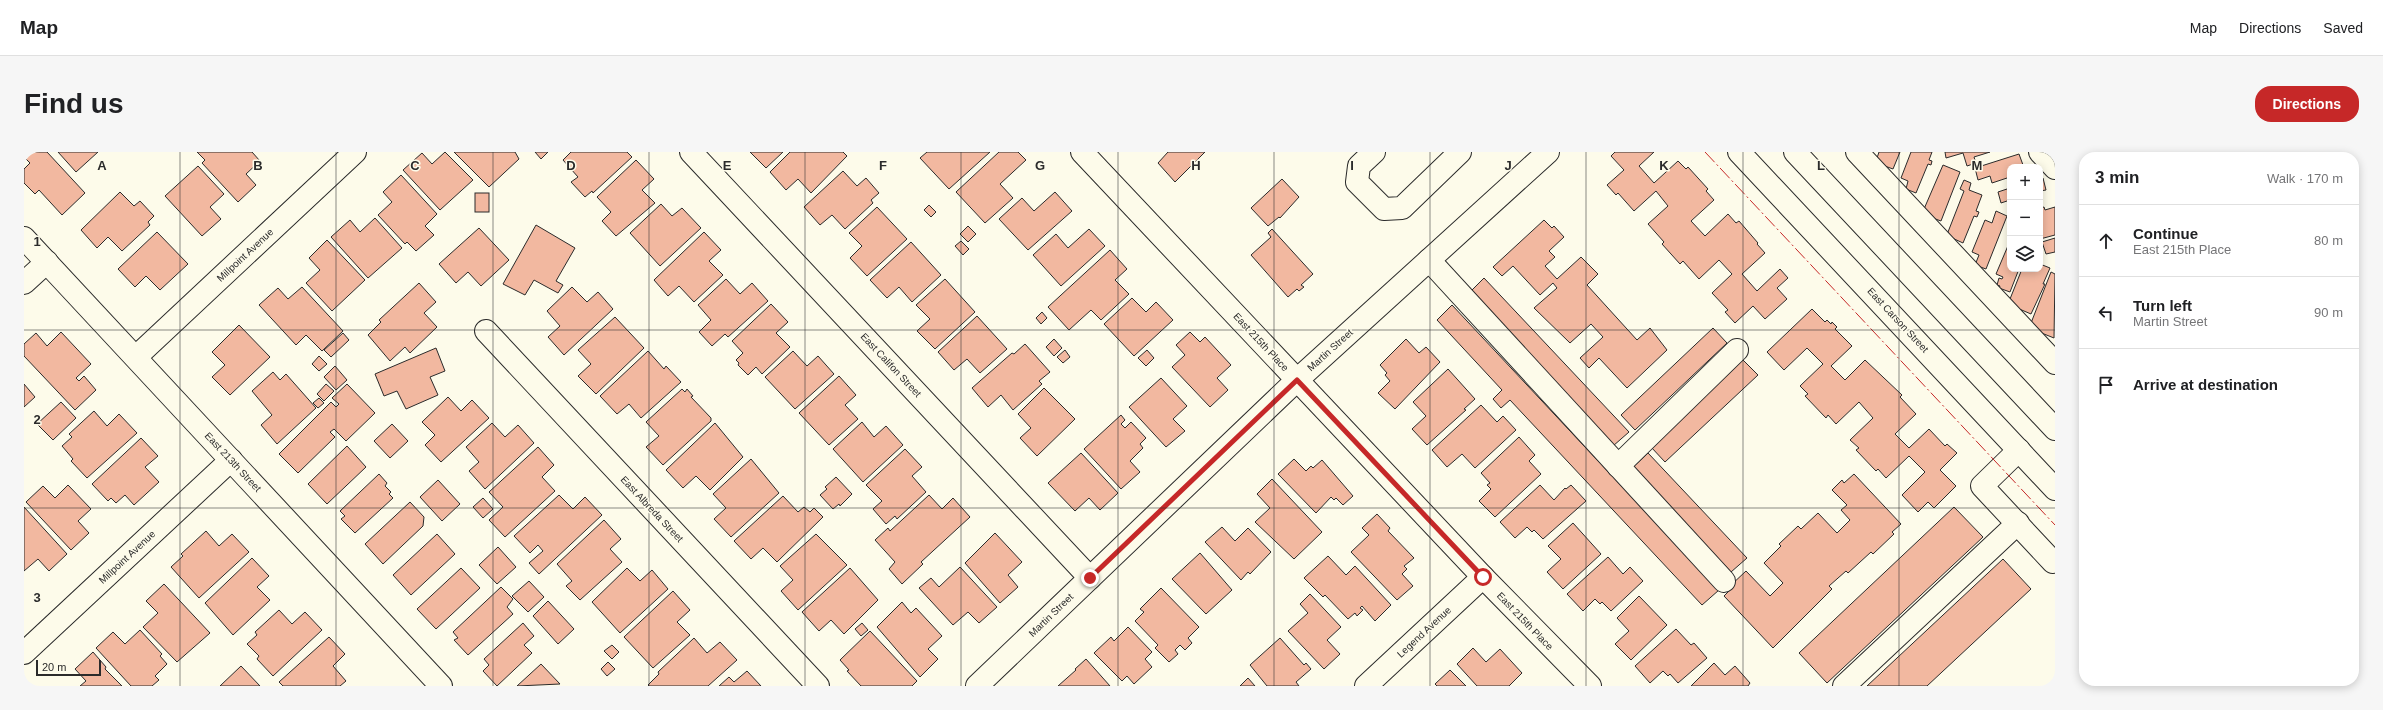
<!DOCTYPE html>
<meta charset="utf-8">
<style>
body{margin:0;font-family:Helvetica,sans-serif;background:#f6f6f6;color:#202124}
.controls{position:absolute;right:12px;top:12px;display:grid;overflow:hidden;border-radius:8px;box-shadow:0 2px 10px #0003}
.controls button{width:36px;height:36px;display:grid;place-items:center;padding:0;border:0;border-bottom:1px solid #e0e0e0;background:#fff;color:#202124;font:20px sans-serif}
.scale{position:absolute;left:12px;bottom:10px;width:65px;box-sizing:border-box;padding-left:4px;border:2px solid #2b2b2b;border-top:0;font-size:11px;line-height:14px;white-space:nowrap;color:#2b2b2b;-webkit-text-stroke:3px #fdfbea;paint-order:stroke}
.stop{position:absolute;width:12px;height:12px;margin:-9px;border:3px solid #c62828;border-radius:50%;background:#fff}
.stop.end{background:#c62828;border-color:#fff;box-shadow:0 1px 4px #0008}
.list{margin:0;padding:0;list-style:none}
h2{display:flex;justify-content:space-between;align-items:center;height:52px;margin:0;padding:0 16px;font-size:17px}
h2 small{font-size:13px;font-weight:400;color:#757577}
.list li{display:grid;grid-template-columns:26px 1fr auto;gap:12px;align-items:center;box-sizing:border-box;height:72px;padding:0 16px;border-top:1px solid #e0e0e0}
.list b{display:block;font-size:15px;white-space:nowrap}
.list p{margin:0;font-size:13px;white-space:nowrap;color:#757577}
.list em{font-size:13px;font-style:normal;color:#757577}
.icon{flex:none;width:22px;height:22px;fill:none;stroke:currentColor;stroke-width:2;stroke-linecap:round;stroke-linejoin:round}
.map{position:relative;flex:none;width:2031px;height:534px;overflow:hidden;border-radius:16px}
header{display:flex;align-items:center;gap:24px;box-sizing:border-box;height:56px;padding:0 20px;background:#fff;border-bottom:1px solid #e0e0e0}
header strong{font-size:19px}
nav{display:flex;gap:22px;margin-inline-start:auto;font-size:14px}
.intro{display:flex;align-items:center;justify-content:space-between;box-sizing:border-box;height:96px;padding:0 24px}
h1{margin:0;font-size:28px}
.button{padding:10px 18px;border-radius:16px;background:#c62828;color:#fff;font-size:14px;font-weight:700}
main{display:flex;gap:24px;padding:0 24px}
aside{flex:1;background:#fff;border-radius:16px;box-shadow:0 2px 10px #0003}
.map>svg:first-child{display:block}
</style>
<header>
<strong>Map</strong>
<nav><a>Map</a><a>Directions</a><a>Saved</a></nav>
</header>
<div class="intro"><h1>Find us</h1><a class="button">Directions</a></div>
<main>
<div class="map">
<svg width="2031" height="534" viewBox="0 0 2031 534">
<rect width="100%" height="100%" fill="#fdfbea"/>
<g fill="#f2b8a0" stroke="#2b2b2b">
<path d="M0,0H23L61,41L38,63L15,38L11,42L0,31V17L6,11L0,5Z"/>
<path d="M34,0H74L52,20Z"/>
<path d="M173,0H228L236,9L222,22L232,33L214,50L178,11L181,8Z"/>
<path d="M421,0L449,28L416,58L379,18L398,1L408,12Z"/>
<path d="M430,0H491L495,7L465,35Z"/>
<path d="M511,0H524L517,7Z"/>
<path d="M547,0H603L608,5L569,41L568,39L561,45L547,30L554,25L539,8Z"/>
<path d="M726,0H759L742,16Z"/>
<path d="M766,0H819L823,4L787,41L774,27L762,38L746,20Z"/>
<path d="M903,0H966L925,37L896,6Z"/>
<path d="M975,0H994L1002,8L976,32L989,46L961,71L932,40Z"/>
<path d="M1144,0H1181L1151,30L1134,11Z"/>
<path d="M1591,0H1630L1615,14L1630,31L1654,9L1662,17L1664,15L1684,37L1682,39L1690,48L1667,69L1681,84L1704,62L1712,71L1715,69L1734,91L1733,92L1741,101L1718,122L1733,139L1756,117L1764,126L1753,136L1763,147L1741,167L1729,154L1711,171L1701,160L1704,158L1688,141L1708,122L1695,108L1675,127L1659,109L1656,112L1638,92L1640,90L1624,72L1644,54L1632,39L1610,59L1594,41L1592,43L1583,33L1600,18L1587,4Z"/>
<path d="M1855,0H1876L1869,17L1858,13L1853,6Z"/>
<path d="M1887,0H1908L1905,8L1908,9L1907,13L1904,12L1892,41L1882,37L1884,29L1877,26Z"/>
<path d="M1921,0H1966L1950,5L1952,11L1943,14L1939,1L1922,6Z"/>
<path d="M1995,2L1999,13L1986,15V25L1968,31L1966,24L1954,28L1951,16Z"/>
<path d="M612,8L630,27L618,38L631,51L592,84L578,69L587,60L573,45Z"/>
<path d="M1919,13L1936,20L1917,69L1906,65L1900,57Z"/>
<path d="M174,14L200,42L186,55L197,67L178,84L141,44Z"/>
<path d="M819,19L833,34L842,26L855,41L847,48L849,51L821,77L808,63L796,73L780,55Z"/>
<path d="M377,23L413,62L401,74L410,83L392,99L383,90L381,92L354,63L368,50L359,40Z"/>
<path d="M2019,26L2022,38L2016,39V27Z"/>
<path d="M1258,27L1275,45L1256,66L1255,65L1244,74L1227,56Z"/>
<path d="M1940,28L1947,31L1945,38L1958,43L1952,59L1955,60L1953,65L1950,64L1939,91L1926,85L1924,80L1940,39L1936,37Z"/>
<path d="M1986,36V48L1977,51L1974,40Z"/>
<path d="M96,40L110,54L116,49L130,64L124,70L126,73L98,99L84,85L73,96L57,78Z"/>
<path d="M1031,40L1048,59L1004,98L975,67L998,46L1010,59Z"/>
<rect x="451" y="41" width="14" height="19"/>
<path d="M637,52L648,64L658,56L677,76L636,114L606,81Z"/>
<path d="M905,53L912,60L907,65L900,58Z"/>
<path d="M853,55L883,87L843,124L826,106L838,94L825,81Z"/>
<path d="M2020,55L2021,58L2031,55V83L2016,87V56Z"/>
<path d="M1972,59L1983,64L1962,117L1951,113L1955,103L1948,100L1961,68L1968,71Z"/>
<path d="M351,66L378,96L344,126L307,85L326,68L336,80Z"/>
<path d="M1520,68L1528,76L1530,74L1540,85L1525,99L1531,105L1521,114L1533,127L1557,105L1574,122L1563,133L1613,188L1626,176L1643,198L1603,236L1575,206L1565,216L1556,206L1579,185L1567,172L1546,191L1510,156L1533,136L1529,131L1516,143L1489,114L1478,124L1469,115Z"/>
<path d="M512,73L551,96L532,129L539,133L534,141L510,128L501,143L479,132Z"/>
<path d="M944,74L952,82L944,90L936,82Z"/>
<path d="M455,76L485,108L457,134L444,120L432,131L415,112Z"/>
<path d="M1065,77L1081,94L1037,134L1009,103L1032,82L1044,96Z"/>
<path d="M1248,77L1289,122L1277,133L1280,135L1275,139L1273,137L1264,145L1227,103L1247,85L1244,81Z"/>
<path d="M133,80L164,112L136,138L122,124L111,135L94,117Z"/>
<path d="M680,80L697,98L685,109L699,123L670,150L655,134L644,144L630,128Z"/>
<path d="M2031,86V100L2022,102L2018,90Z"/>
<path d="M303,88L341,128L308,159L282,131L296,118L285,106Z"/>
<path d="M937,89L945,97L939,103L931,94Z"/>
<path d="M1986,89V117H1995L1986,140L1975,136L1976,134L1973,133L1975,126L1978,127L1979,125L1972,122Z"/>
<path d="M887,90L917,123L888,150L875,135L863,146L846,128Z"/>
<path d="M1086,98L1103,117L1091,128L1105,142L1077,168L1067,158L1045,178L1024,155Z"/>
<path d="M2016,112L2026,116L2019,132H2021L2007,162L1993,156L1986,147L1998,117H2016Z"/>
<path d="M2027,120L2031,122L2030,186L2015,180L2007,171Z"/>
<path d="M1460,126L1605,280L1589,294L1445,141Z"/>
<path d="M702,127L716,142L728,131L744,149L704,185L701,182L688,194L675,180L687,168L674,153Z"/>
<path d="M921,127L951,160L911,197L893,179L906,167L892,153Z"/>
<path d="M395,131L412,150L400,161L413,175L386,201L381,195L366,209L344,183L357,170L355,168Z"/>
<path d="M278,135L319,179L298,199L282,183L272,193L235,153L254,136L264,147Z"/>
<path d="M548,135L563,150L574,140L589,157L540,203L524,185L536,174L523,159Z"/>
<path d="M1108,146L1122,160L1132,150L1149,168L1110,204L1080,172Z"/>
<path d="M747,152L764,170L752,181L766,195L738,222L732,215L724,223L714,213L715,211L712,208L719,201L708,189Z"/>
<path d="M1428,153L1695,438L1678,453L1486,248L1477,256L1469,247L1478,238L1413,168Z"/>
<path d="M1788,157L1801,170L1803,168L1807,172L1808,170L1813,175L1811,177L1828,194L1807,214L1821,228L1841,208L1878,243L1876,245L1892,262L1871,282L1885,296L1905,277L1921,294L1923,292L1933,301L1916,318L1932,334L1910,356L1904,350L1894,360L1878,343L1901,320L1885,304L1862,326L1854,317L1852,319L1832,298L1835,296L1826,288L1849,266L1835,250L1812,272L1804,263L1802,266L1781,244L1784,242L1776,234L1799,212L1783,196L1760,218L1743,200Z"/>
<path d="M1018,160L1023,166L1017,172L1012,166Z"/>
<path d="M953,164L983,197L956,221L943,207L930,218L914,200Z"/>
<path d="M591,165L620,196L572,242L554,224L567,212L554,198Z"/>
<path d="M215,173L246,205L206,243L188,225L201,213L188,200Z"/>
<path d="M1689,176L1703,191L1611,278L1597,263Z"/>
<path d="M37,180L67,212L52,226L55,229L60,224L72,238L51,258L0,204V192L12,181L23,194Z"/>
<path d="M1166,180L1176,190L1181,185L1207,213L1193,226L1204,238L1186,255L1148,215L1161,203L1152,193Z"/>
<path d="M319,181L325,188L307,205L300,198Z"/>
<path d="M1030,187L1038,196L1030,204L1022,195Z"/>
<path d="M1382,187L1395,201L1402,195L1416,210L1371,257L1354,241L1366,229L1361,223L1363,221L1356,213Z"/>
<path d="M1001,192L1026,220L1015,229L1018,232L989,258L977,243L964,255L948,236L988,201L990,202Z"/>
<path d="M412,196L421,219L406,225L414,243L382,257L373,239L360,244L351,222Z"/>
<path d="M1041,198L1046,205L1039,211L1033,205Z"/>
<path d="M1123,198L1130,206L1122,214L1114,206Z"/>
<path d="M624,199L640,217L642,214L657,230L617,266L605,252L593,262L576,244Z"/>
<path d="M769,199L783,214L794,204L810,222L771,257L741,225Z"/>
<path d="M295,204L303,212L295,219L288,212Z"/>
<path d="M1719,208L1734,223L1641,310L1627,295Z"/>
<path d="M311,214L323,228L312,238L300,225Z"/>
<path d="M1424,217L1451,247L1440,257L1442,258L1403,293L1388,277L1402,264L1389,250Z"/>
<path d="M249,220L256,228L262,222L292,256L253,292L237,273L248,263L228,239Z"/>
<path d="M815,224L832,243L821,253L834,267L805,293L775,261Z"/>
<path d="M1137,226L1163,254L1149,267L1161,279L1142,295L1105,255Z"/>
<path d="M0,232L11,245L0,255Z"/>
<path d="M302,232L310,239L300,249L293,242Z"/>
<path d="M323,232L351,261L322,289L310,277L306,280L311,285L274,321L255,302L307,250L312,255L315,252L308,246Z"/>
<path d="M1020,236L1051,267L1013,304L996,286L1007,276L994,262Z"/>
<path d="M658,237L661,240L663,237L669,244L667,245L687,266V269L639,313L622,295L635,284L622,270Z"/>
<path d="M424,245L437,259L448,248L465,266L417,310L401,293L411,283L398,270Z"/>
<path d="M295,246L300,251L294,256L289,251Z"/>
<path d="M37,250L52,266L29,288L13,272Z"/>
<path d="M1457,253L1473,270L1479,264L1492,278L1451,316L1438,302L1423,315L1408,298Z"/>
<path d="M70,259L83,274L95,262L113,281L63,326L47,309L49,307L38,294L48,285L45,282Z"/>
<path d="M1097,263L1101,268L1097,272L1101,276L1107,270L1122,286L1116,292L1119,296L1106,309L1116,320L1097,337L1060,297Z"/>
<path d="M838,270L850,285L862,274L879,293L839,330L809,297Z"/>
<path d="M468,271L481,285L494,273L510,291L461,337L445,319L455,310L442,295Z"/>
<path d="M691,271L719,305L686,338L672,324L659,336L642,318Z"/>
<path d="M368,272L384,289L366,306L350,289Z"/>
<path d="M1495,285L1511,303L1505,309L1517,322L1471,365L1455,349L1467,337L1463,333L1466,331L1457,321Z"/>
<path d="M117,286L134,304L121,315L135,330L110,353L101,343L92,351L87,346L84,349L68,332Z"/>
<path d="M323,294L342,315L303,352L284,332Z"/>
<path d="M514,295L530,313L518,325L531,339L481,385L465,368L479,355L465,340Z"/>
<path d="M881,297L898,315L888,324L902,340L873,367L871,364L862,372L849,357L858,349L842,333Z"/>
<path d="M1057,301L1094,341L1076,358L1065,346L1051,359L1024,331Z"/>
<path d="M1624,301L1723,406L1707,420L1609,315Z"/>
<path d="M727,307L755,341L707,385L690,367L702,356L689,342Z"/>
<path d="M1270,307L1282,319L1287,314L1289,316L1298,308L1329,344L1319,353L1312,346L1310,348L1307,345L1292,361L1254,322Z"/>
<path d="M355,322L363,331L361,334L367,340L365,342L369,346L331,381L317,367L321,364L316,359Z"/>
<path d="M1830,322L1877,372L1868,380L1870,382L1849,402L1847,400L1824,421L1822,419L1805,434L1808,437L1749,496L1700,444L1708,436L1706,434L1722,419L1746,444L1759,431L1740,411L1757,394L1755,392L1774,374L1777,377L1794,361L1813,381L1826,368L1817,358L1823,353L1808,338L1818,328L1820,331Z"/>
<path d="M812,325L828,342L816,354L815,352L809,357L796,343L803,337L801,335Z"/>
<path d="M1248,327L1298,380L1270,407L1231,370L1246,356L1233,342Z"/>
<path d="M414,328L436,352L418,369L396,345Z"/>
<path d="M44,333L67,357L54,369L65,381L47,398L2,350L19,334L31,346Z"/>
<path d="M1516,333L1530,348L1541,336L1542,337L1547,333L1562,349L1519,387L1510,378L1508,380L1503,375L1491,386L1476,370Z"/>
<path d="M535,343L549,357L561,345L578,363L515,422L505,411L519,399L514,393L506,401L490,384Z"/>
<path d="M905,343L918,357L929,346L946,365L897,410L899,412L878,432L865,417L871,410L851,388L864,376L866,379Z"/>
<path d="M759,344L774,360L780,355L786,360L790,356L799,365L753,410L739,396L727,407L710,389Z"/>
<path d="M459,346L469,357L459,366L449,355Z"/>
<path d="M386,350L400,365L399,374L359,412L341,392Z"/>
<path d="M0,355L43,402L25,419L14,407L0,419Z"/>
<path d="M1930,355L1959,385L1803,531L1775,501Z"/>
<path d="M1353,362L1366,376L1364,379L1390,406L1380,414L1383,417L1378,422L1389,434L1373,448L1327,400L1345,383L1338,376Z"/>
<path d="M580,368L597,387L586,397L598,410L556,448L542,434L548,429L533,412Z"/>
<path d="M1549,371L1577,402L1539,437L1523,420L1537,407L1524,394Z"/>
<path d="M1198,375L1211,389L1224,376L1247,400L1226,422L1224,420L1217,428L1181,390Z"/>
<path d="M182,379L195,394L208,382L225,400L175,446L147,415L159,404L157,402Z"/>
<path d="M971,381L998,410L984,423L994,435L976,451L941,411Z"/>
<path d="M413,382L431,402L387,443L369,423Z"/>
<path d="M792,382L823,413L774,458L757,439L769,428L756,414Z"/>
<path d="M474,395L492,415L473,432L455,413Z"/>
<path d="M1176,401L1208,438L1182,462L1148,427Z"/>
<path d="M1304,404L1322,423L1331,414L1367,453L1351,469L1338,454L1336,456L1339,458L1333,464L1331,461L1324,467L1301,443L1299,445L1280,426Z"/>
<path d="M1584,405L1599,422L1606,415L1619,429L1587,459L1578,450L1576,452L1571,447L1559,459L1543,442Z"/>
<path d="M228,406L245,424L233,435L246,448L209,483L181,451Z"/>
<path d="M1979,407L2007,437L1903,534H1843Z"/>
<path d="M936,415L973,455L955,471L944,460L929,473L895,436L907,426L915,435Z"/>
<path d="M437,416L456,436L412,477L393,457Z"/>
<path d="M603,416L616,429L628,418L644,437L596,481L568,450Z"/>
<path d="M826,416L854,448L820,482L807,468L795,479L778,460Z"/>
<path d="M505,429L520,445L504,460L488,444Z"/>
<path d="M140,432L186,481L153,510L119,475L134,461L122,449Z"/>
<path d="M477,435L489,447L483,455L489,462L444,503L430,488L434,486L429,480Z"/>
<path d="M1137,436L1175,475L1164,486L1168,491L1161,498L1156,493L1151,498L1154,502L1145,510L1131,496L1134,493L1111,469L1120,460L1116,457Z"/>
<path d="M649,439L666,458L653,470L666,483L629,516L600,485Z"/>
<path d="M1286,442L1317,475L1303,488L1316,502L1300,517L1264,479L1284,461L1276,452Z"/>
<path d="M1615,444L1643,473L1607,508L1591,492L1605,479L1593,466Z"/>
<path d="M524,449L550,477L534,492L509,464Z"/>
<path d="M878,450L887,461L892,456L918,484L904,497L914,507L896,525L853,475Z"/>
<path d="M255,458L268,472L281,460L298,478L249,524L233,507L235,504L223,492L233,483L231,480Z"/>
<path d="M499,471L510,484L500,493L508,501L473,534L459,519L465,513L460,507Z"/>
<path d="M838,471L844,478L837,484L831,477Z"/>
<path d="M1104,475L1128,500L1121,507L1128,515L1110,532L1103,524L1098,529L1070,501L1087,485L1090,489Z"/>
<path d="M1652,477L1667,493L1670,491L1683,506L1654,531L1646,522L1644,524L1639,519L1626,531L1611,514Z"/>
<path d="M116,478L138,502L136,504L143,512L131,524L135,528L128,534H107L72,496L89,480L101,492Z"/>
<path d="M846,479L893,529L888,534H837L823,519L825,518L816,508Z"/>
<path d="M305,485L321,502L309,514L322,529L316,534H259L255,530Z"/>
<path d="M670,486L683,501L696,490L713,508L684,534H625L624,533L635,522L634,520Z"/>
<path d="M1256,486L1280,513L1282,511L1287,517L1272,530L1275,534H1243L1226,513Z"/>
<path d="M588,493L595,500L588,507L580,499Z"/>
<path d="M1449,496L1462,510L1476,497L1498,521L1485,534H1453L1433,512Z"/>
<path d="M69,500L82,515L81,517L98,534H56L62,529L51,517Z"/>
<path d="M1062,507L1086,534H1034L1052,518L1051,517Z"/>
<path d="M584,510L591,517L583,524L577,517Z"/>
<path d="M1690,511L1701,523L1711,514L1726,531L1724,534H1667Z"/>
<path d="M517,512L536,532L493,534Z"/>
<path d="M217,514L236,534H196Z"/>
<path d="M1426,518L1442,534H1413L1411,532Z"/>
<path d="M723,519L737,534H695L705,525L710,530Z"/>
<path d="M1224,526L1231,534H1216Z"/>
</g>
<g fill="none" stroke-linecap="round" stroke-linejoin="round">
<defs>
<g id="minor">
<path d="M667,0L1066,426"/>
<path d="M1058,0L1459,425L1566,534"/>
<path d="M1350,0L1335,14L1333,30L1360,57L1378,56L1436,0"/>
<path d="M1833,0L2031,211"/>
<path d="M2016,0L2031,16"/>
<path d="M0,86L417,534"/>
<path d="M1405,108L1700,429"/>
<path d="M0,131L23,110"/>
<path d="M462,179L794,534"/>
<path d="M112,205L331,0"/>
<path d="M1995,298L1958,334L2029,410L2031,408"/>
<path d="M1594,314L1713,198"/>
<path d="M0,501L207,308"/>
<path d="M953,534L1273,228L1524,0"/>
<path d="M1342,534L1459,425"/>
<path d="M1820,534L1994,371"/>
</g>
<g id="major">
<path d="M1715,0L2031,337"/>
<path d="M1771,0L2031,277"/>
</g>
</defs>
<use href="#minor" stroke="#2b2b2b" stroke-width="24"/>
<use href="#major" stroke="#2b2b2b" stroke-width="24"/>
<use href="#minor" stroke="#fdfbea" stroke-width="22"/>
<use href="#major" stroke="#fdfbea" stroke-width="22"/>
<path stroke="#c62828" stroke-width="1" stroke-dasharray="14 3 2 3" stroke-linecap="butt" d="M1681,0L2031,373"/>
</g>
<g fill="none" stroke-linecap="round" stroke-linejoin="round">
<path stroke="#c62828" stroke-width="5" d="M1066,426L1273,228L1459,425"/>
</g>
<path fill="none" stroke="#2b2b2b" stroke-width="1" stroke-opacity="0.55" d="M156,0V534M312,0V534M469,0V534M625,0V534M781,0V534M937,0V534M1094,0V534M1250,0V534M1406,0V534M1562,0V534M1719,0V534M1875,0V534M0,178H2031M0,356H2031"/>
<g text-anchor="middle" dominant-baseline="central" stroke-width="3" stroke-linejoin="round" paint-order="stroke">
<g font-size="10" fill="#2b2b2b" stroke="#fdfbea">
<text transform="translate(221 103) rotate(-43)">Millpoint Avenue</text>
<text transform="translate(1874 168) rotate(47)">East Carson Street</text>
<text transform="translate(1237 190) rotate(47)">East 215th Place</text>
<text transform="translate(1306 198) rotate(-42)">Martin Street</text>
<text transform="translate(867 213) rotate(47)">East Califon Street</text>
<text transform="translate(209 310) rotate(47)">East 213th Street</text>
<text transform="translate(628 357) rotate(47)">East Albreda Street</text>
<text transform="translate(103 405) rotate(-43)">Millpoint Avenue</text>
<text transform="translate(1027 463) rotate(-44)">Martin Street</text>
<text transform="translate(1501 469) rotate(46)">East 215th Place</text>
<text transform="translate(1400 480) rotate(-43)">Legend Avenue</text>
</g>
</g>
<g font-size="13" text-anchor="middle" font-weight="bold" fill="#2b2b2b" stroke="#fdfbea" stroke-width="3" stroke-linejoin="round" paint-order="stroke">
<text x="78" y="18">A</text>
<text x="234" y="18">B</text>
<text x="391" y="18">C</text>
<text x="547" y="18">D</text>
<text x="703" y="18">E</text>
<text x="859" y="18">F</text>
<text x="1016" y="18">G</text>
<text x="1172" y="18">H</text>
<text x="1328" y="18">I</text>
<text x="1484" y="18">J</text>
<text x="1640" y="18">K</text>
<text x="1797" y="18">L</text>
<text x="1953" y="18">M</text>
<text x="13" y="94">1</text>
<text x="13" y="272">2</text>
<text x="13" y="450">3</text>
</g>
</svg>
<div class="controls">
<button>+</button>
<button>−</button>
<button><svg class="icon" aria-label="layers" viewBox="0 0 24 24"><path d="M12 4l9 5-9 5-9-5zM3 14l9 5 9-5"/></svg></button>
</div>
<div class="scale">20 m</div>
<div class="stop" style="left:1459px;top:425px"></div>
<div class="stop end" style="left:1066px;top:426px"></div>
</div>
<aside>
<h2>3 min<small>Walk · 170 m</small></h2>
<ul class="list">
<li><svg class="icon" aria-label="ahead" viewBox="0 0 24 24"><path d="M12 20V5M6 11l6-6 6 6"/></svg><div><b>Continue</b><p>East 215th Place</p></div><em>80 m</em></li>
<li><svg class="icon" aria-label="left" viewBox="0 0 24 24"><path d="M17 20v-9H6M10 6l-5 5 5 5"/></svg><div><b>Turn left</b><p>Martin Street</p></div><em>90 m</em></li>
<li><svg class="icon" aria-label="arrive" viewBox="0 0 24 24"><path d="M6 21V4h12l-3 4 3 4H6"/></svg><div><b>Arrive at destination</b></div></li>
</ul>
</aside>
</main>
